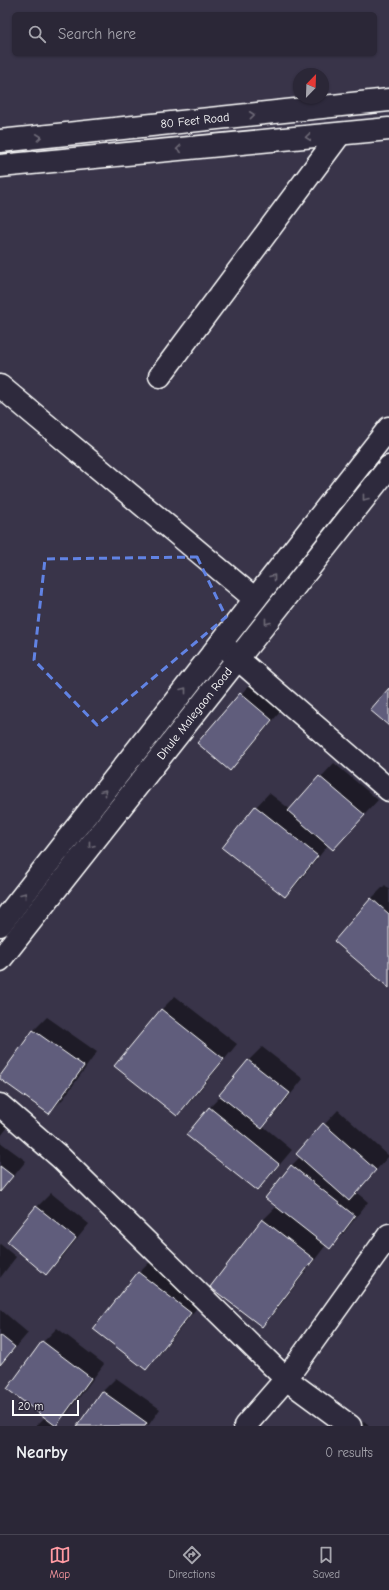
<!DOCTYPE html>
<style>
body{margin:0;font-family:"Comic Neue",sans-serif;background:#373342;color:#f1f3f6}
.compass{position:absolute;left:293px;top:68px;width:36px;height:36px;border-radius:50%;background:#2b2737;box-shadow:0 1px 3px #0004;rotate:23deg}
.scale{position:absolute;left:12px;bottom:10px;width:67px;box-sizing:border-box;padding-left:4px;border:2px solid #fff;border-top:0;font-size:11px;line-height:14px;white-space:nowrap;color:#fff;-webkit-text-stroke:3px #2f2a3d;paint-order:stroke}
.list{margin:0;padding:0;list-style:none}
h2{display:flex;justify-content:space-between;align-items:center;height:52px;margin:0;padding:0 16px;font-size:17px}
h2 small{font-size:13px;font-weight:400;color:#a6a5ad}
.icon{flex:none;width:22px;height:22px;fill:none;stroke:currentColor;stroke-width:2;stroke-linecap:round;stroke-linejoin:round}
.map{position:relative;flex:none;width:389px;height:1426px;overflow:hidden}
.search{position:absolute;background:#2b2737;box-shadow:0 1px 3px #0004;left:12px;right:12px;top:12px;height:44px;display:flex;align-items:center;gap:10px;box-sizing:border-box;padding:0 14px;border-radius:6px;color:#a6a5ad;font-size:15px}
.sheet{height:108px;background:#2b2737}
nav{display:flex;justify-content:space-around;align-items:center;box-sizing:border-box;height:56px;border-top:1px solid #474452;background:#2b2737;font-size:11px;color:#a6a5ad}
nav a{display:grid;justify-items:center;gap:2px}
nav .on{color:#ff9aa2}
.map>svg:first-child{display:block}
</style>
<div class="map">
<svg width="389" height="1426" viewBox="0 0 389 1426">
<rect width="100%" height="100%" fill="#393449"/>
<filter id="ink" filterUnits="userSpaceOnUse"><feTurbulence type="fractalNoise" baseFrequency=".025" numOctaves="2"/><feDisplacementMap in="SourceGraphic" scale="8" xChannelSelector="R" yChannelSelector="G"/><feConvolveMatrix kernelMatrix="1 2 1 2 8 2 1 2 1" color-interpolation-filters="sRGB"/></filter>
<g filter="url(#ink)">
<g fill="#0007">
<path d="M254,680L285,706L243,756L230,769L241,694Z"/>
<path d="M334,763L378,800L333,849L328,845L299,882L285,896L256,807L269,793L291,810Z"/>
<path d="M385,885L389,889V987L371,899Z"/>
<path d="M175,996L237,1044L191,1101L177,1115L116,1066L162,1009Z"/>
<path d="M47,1017L97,1052L63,1099L49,1113L0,1078L33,1031Z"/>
<path d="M262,1047L303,1079L275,1114L263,1126L292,1150L270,1176L257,1190L209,1108L221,1096L248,1061Z"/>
<path d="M0,1109L14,1120L0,1137Z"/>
<path d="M338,1110L389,1156L356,1192L368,1202L343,1234L330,1248L326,1245L275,1312L262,1325L263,1220L277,1206L291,1166L300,1157L297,1154Z"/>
<path d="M0,1142L26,1161L0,1193Z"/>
<path d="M51,1193L89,1224L60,1260L46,1273L8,1242L37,1207Z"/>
<path d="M0,1244L16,1257L0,1278Z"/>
<path d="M153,1259L204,1299L159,1355L146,1369L94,1329L139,1273Z"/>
<path d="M0,1309L28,1333L0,1366Z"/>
<path d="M57,1328L104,1364L69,1411L55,1425L56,1426H36L45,1417L43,1342Z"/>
<path d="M116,1378L160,1409L148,1426H78L103,1391Z"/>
<path d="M364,1421L370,1426H359Z"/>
</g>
<g fill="#605d7b" stroke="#fff">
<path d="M389,688V726L370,710Z"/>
<path d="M240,693L272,720L230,771L197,743Z"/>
<path d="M319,776L365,815L333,850L288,811Z"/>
<path d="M255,806L318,856L285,897L222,848Z"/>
<path d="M371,898L389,914V988L334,941Z"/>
<path d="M161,1009L224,1059L177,1116L114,1066Z"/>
<path d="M33,1030L84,1066L49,1114L0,1079V1076Z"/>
<path d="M248,1060L290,1093L262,1129L219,1095Z"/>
<path d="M209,1107L279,1164L257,1191L186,1135Z"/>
<path d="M323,1123L376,1170L349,1201L296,1154Z"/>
<path d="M291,1165L355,1216L330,1249L265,1198Z"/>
<path d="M0,1166L13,1176L0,1192Z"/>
<path d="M36,1206L76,1238L46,1275L7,1242Z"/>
<path d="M262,1219L314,1259L262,1327L210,1287Z"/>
<path d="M138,1272L191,1313L146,1370L93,1329Z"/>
<path d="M0,1335L15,1347L0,1365Z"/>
<path d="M42,1341L91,1378L56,1426L7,1389Z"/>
<path d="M102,1391L147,1423L145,1426H77Z"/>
</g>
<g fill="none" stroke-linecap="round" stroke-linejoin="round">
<defs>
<g id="minor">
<path d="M160,376L340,134"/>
<path d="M0,386L255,599"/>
<path d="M221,643L238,659L389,790"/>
<path d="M0,1105L61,1158L286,1379L350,1426"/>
<path d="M245,1426L286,1379L389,1235"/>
</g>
<g id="major">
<path id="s1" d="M0,141L389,100"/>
<path d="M0,166L389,129"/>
<path d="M0,925L389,428"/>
<path id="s2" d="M0,960L389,467"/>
</g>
</defs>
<use href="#minor" stroke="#fff" stroke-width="25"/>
<use href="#major" stroke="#fff" stroke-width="25"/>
<use href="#minor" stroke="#2f2a3d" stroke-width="22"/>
<use href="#major" stroke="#2f2a3d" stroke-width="22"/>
</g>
<defs><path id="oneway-chevron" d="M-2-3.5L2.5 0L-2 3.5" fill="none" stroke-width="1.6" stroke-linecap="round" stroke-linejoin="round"/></defs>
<g stroke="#6d6a77">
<use href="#oneway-chevron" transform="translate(252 115) rotate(-6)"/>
<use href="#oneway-chevron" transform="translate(39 137) rotate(-6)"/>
<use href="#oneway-chevron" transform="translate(308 137) rotate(175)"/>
<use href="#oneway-chevron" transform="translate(179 149) rotate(175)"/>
<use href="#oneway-chevron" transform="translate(365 498) rotate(128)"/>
<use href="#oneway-chevron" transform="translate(273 577) rotate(-52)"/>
<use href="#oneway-chevron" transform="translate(267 622) rotate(128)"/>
<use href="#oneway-chevron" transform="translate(184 690) rotate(-52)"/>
<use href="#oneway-chevron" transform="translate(104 792) rotate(-52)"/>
<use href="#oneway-chevron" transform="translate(91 845) rotate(128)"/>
<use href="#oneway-chevron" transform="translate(24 895) rotate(-52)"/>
</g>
</g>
<path fill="none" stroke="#6183e4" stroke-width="3" stroke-dasharray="8 5" stroke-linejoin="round" d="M197,557L226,617L97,725L34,660L45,559Z"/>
<g text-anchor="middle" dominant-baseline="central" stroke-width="3" stroke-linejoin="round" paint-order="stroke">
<g font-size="12" fill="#fff" stroke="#2f2a3d">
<text stroke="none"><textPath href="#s1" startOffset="196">80 Feet Road</textPath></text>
<text stroke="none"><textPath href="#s2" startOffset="314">Dhule Malegaon Road</textPath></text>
</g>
</g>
</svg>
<svg class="compass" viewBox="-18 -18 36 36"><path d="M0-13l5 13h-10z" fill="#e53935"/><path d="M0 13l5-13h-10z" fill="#a6a5ad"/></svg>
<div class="scale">20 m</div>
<div class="search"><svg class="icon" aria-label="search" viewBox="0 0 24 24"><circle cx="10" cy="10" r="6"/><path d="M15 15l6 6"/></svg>Search here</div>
</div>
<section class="sheet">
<h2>Nearby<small>0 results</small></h2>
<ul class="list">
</ul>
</section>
<nav>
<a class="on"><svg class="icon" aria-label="map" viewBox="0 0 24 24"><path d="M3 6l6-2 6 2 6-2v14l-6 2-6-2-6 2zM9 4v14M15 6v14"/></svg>Map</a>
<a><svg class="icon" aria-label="directions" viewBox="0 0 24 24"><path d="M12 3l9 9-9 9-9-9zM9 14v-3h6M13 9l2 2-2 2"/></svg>Directions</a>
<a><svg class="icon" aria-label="saved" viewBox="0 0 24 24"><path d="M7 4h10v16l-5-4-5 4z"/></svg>Saved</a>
</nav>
